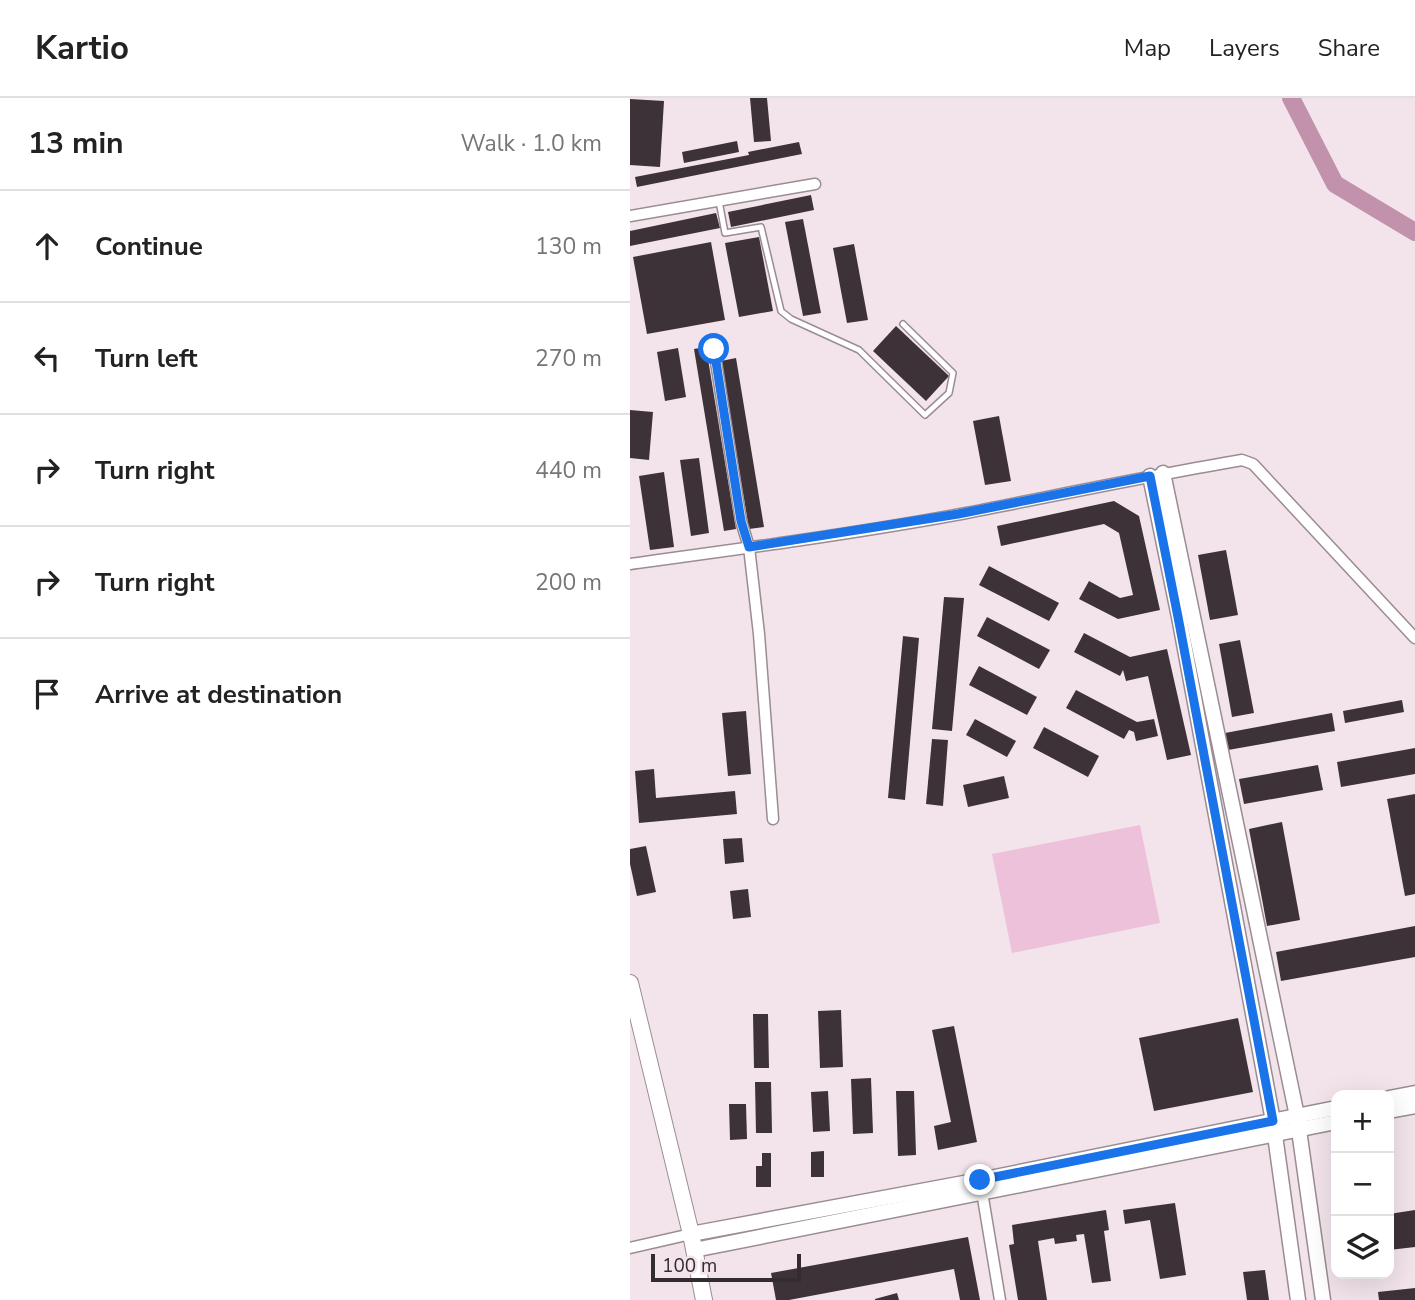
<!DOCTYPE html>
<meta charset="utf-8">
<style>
body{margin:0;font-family:"Nunito Sans",sans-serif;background:#f6f6f6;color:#222}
.controls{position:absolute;right:21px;bottom:21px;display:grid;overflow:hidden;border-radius:14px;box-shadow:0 7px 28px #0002}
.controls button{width:63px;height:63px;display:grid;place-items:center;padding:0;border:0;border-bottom:2px solid #e0e0e0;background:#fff;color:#222;font:35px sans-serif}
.scale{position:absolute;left:21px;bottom:18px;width:150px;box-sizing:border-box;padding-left:7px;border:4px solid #322c2f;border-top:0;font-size:19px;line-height:24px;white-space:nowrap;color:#322c2f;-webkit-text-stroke:5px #f3e4ec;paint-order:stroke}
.stop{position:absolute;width:21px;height:21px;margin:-16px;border:5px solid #1a73e8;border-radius:50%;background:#fff}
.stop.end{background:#1a73e8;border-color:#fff;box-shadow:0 2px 7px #0008}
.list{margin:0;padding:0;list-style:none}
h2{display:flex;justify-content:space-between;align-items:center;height:91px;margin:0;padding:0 28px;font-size:30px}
h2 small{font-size:23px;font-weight:400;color:#767676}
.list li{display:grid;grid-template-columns:46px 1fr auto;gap:21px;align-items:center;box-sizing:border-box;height:112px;padding:0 28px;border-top:2px solid #e0e0e0}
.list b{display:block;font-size:26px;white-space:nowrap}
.list em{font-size:23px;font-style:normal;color:#767676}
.icon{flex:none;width:38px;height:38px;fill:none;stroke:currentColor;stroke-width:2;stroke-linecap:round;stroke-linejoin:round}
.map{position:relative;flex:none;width:785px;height:1202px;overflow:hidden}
header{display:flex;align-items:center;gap:42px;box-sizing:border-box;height:98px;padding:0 35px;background:#fff;border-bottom:2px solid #e0e0e0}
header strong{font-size:33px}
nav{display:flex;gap:38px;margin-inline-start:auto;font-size:24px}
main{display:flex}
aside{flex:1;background:#fff}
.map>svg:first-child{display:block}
</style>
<header>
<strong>Kartio</strong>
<nav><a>Map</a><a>Layers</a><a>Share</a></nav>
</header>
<main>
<aside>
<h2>13 min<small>Walk · 1.0 km</small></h2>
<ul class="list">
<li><svg class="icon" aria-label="ahead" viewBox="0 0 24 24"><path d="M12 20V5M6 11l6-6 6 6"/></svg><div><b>Continue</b></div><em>130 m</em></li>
<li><svg class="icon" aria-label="left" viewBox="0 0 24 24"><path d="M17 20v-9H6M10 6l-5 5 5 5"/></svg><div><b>Turn left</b></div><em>270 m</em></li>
<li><svg class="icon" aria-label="right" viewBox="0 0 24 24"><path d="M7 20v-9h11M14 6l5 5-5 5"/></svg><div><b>Turn right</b></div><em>440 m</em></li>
<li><svg class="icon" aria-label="right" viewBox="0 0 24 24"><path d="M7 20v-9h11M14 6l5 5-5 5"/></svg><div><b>Turn right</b></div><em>200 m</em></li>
<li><svg class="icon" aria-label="arrive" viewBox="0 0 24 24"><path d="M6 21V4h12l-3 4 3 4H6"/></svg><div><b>Arrive at destination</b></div></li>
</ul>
</aside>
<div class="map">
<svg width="785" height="1202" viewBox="0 0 785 1202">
<rect width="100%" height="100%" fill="#f3e4ec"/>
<path fill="#ecc1d9" d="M510,727L530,825L382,855L362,756Z"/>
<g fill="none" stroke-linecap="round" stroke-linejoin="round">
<path stroke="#c292ad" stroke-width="18" d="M661,0L705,86L785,134"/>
</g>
<g fill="#3e3239">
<path d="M120,0H137L141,43L124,44Z"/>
<path d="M0,1L34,3L30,69L0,67Z"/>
<path d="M107,43L109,54L54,65L52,54Z"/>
<path d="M169,44L172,56L7,89L5,79L119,57L118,54Z"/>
<path d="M181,97L184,112L101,129L98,114Z"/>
<path d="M86,115L90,130L0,148V133Z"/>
<path d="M173,121L191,215L173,218L155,124Z"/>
<path d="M129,139L143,213L109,219L95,145Z"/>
<path d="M81,144L95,222L17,236L3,159Z"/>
<path d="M224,146L238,222L217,225L203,150Z"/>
<path d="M266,228L319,278L296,303L243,253Z"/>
<path d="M76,249L106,431L94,433L64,251Z"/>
<path d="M48,250L56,299L35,303L27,254Z"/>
<path d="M106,260L134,429L119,431L91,263Z"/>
<path d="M0,312L23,314L19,362L0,360Z"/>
<path d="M369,318L381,383L355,387L343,323Z"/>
<path d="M69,360L79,435L61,438L50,362Z"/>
<path d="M34,374L44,449L20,452L9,378Z"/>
<path d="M484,403L509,418L530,512L488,521L449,501L459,483L490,500L503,497L489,435L474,426L371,448L367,428Z"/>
<path d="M596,452L608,517L580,522L568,457Z"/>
<path d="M359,468L429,505L419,523L349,487Z"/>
<path d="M314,499L334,500L322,633L302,631Z"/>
<path d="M357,519L420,552L409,571L347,538Z"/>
<path d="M454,535L500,559L537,551L561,657L537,662L518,578L496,583L493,572L490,578L444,554Z"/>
<path d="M273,538L289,540L275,702L258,700Z"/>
<path d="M610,542L624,615L602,619L589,546Z"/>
<path d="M349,568L407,599L397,617L339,587Z"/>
<path d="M446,592L507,624L524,621L528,638L506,643L504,634L499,632L494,641L436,610Z"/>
<path d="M772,602L774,614L715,625L713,613Z"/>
<path d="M116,613L121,676L98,678L92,615Z"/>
<path d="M702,615L705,633L598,652L595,635Z"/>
<path d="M345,621L386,643L377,659L336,637Z"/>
<path d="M414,629L469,658L458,679L403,650Z"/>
<path d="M302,641L318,642L313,708L296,706Z"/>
<path d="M785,650V676L711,689L707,664Z"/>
<path d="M688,667L693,692L614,706L609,681Z"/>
<path d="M24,671L26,700L105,693L107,716L9,725L5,673Z"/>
<path d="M374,678L379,700L338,709L333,687Z"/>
<path d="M785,696V796L775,798L757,701Z"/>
<path d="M652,724L670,822L637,828L619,731Z"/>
<path d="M112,740L114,764L95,766L93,741Z"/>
<path d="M16,748L26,794L7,798L0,766V751Z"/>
<path d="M118,791L121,819L103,821L100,793Z"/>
<path d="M785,828V859L651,883L646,854Z"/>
<path d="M211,912L213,969L190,970L188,913Z"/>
<path d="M123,916H138L139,970H124Z"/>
<path d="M608,920L623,994L524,1013L509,940Z"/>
<path d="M324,928L347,1044L308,1052L304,1028L321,1024L302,932Z"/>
<path d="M241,980L243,1035L223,1036L221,981Z"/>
<path d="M125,984H141L142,1035H126Z"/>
<path d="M198,993L200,1033L183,1034L181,994Z"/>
<path d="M266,993H284L286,1057L268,1058Z"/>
<path d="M99,1006H116L117,1041L100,1042Z"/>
<path d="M194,1053V1079H181V1054Z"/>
<path d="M132,1055H141V1089H126V1068H132Z"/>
<path d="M545,1105L556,1177L530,1181L520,1122L495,1126L493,1112Z"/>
<path d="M476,1112L479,1132L474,1133L481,1183L462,1185L454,1136L446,1137L447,1143L425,1146L424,1140L408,1143L417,1202H388L379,1147L384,1146L382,1127Z"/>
<path d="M785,1112V1149L759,1152V1116Z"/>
<path d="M338,1139L350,1202H330L324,1171L159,1202H146L141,1175Z"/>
<path d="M635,1172L639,1202H617L613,1174Z"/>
<path d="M785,1190V1202H749L748,1194Z"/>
<path d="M267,1195L269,1202H245V1201Z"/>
</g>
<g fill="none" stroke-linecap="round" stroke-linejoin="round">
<defs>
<path id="lane" d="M89,103L95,135L131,129L151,213L161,221L229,252L295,317L319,295L323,275L273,226"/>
<g id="street">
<path d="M0,118L185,86"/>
<path d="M84,251L111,423L119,449L129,536L143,721"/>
<path d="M0,466C110,451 221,436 331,416C424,398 518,378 612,362L623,366L785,540"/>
<path d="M351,1088L370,1202"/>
<path d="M0,1150L61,1136"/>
</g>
<g id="secondary">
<path d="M533,375L667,1018L693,1202"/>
<path d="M520,378L549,519L643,1023L668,1202"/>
<path d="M759,1000L785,995"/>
<path d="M759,1013L785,1008"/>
<path d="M61,1136L350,1082L706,1010"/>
<path d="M64,1152L706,1024"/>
</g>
<path id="primary" d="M0,885L61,1136L74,1202"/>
</defs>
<use href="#lane" stroke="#9a8c93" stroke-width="8"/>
<use href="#street" stroke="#9a8c93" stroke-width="13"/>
<use href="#secondary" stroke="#9a8c93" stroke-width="17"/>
<use href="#primary" stroke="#9a8c93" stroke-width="18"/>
<use href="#lane" stroke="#fff" stroke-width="5"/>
<use href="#street" stroke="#fff" stroke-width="10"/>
<use href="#secondary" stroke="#fff" stroke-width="14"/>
<use href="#primary" stroke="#fff" stroke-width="16"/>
</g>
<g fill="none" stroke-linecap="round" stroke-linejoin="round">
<path stroke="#1a73e8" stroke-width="9" d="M84,251L111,423L119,449L328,416L520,378L548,519L643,1023L350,1082"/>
</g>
</svg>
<div class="controls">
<button>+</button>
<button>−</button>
<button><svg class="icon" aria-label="layers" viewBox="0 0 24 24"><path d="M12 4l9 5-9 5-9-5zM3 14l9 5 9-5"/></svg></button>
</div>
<div class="scale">100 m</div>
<div class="stop" style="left:84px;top:251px"></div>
<div class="stop end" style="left:350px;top:1082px"></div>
</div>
</main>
